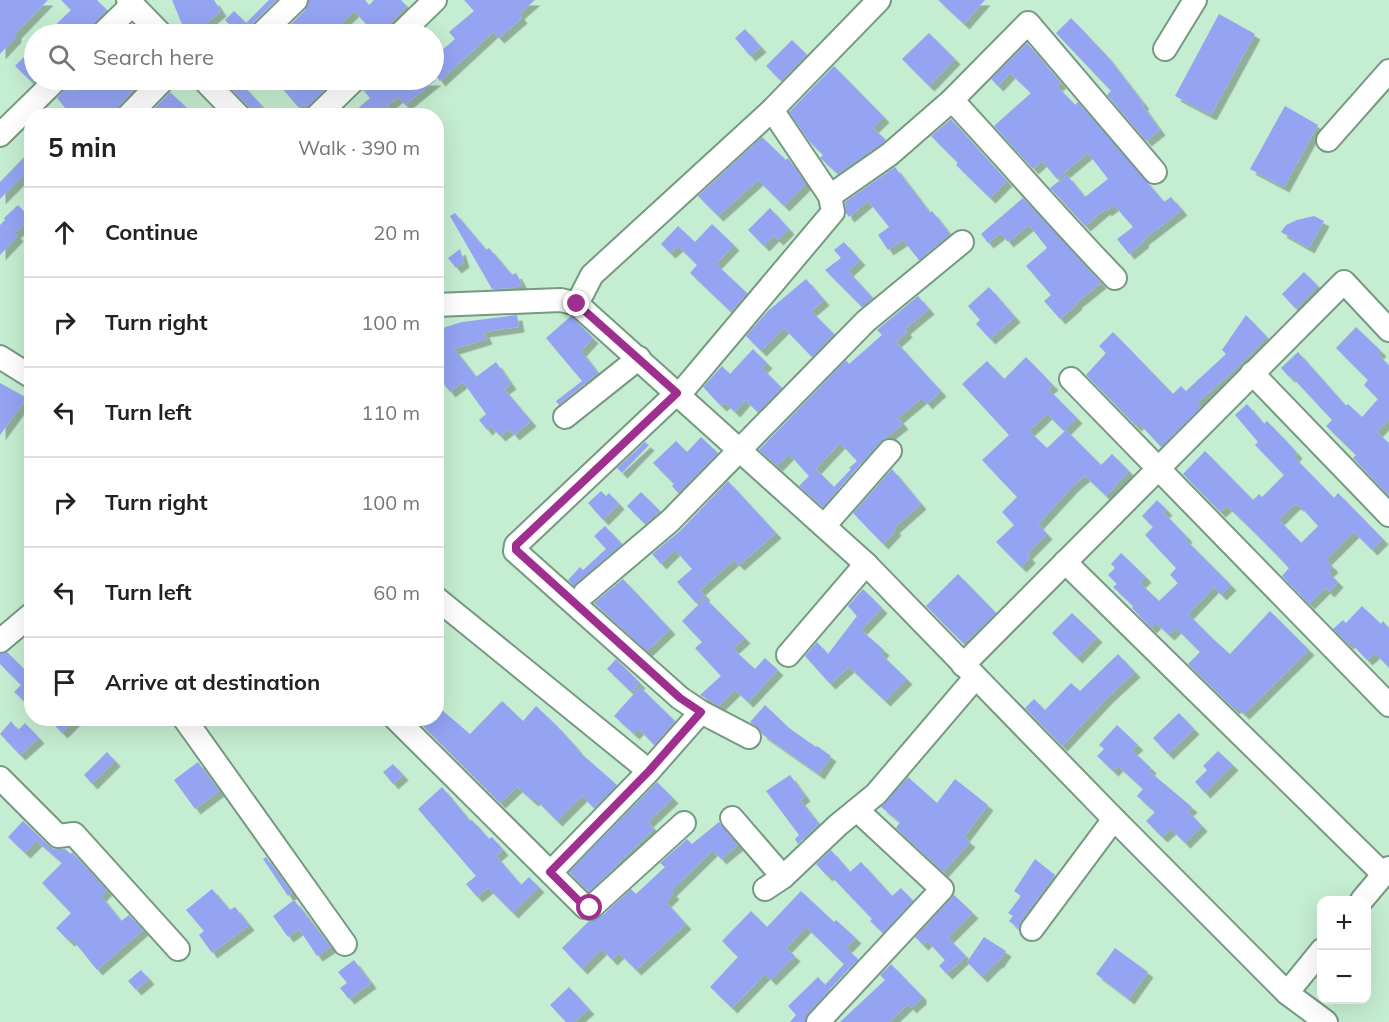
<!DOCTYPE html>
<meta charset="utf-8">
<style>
body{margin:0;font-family:Mulish,sans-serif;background:#f2f2f2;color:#222}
.controls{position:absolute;right:18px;bottom:18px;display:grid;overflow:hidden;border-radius:12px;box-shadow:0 6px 24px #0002}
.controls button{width:54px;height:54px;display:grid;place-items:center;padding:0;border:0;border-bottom:2px solid #e0e0e0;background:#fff;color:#222;font:30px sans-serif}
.stop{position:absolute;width:18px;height:18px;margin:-14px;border:4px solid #9f2f8e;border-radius:50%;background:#fff}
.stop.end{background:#9f2f8e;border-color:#fff;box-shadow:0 2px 6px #0008}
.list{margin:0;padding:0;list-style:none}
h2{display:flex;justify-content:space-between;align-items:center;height:78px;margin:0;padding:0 24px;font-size:26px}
h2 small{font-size:20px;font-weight:400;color:#767676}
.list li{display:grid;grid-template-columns:39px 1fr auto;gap:18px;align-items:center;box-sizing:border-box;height:90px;padding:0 24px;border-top:2px solid #e0e0e0}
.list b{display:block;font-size:22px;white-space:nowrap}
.list em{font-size:20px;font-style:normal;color:#767676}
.icon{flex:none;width:33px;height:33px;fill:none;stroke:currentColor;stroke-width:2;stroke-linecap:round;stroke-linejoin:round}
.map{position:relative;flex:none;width:1389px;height:1022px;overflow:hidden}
.search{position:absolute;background:#fff;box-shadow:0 6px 24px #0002;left:24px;top:24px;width:420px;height:66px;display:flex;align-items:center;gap:15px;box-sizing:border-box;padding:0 21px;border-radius:33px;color:#767676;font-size:22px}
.panel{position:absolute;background:#fff;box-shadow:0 6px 24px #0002;left:24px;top:108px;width:420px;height:618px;border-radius:24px}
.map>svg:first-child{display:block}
</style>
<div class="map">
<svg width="1389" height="1022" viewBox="0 0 1389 1022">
<defs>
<filter id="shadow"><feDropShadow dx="5.5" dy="5.5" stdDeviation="0" flood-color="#0004"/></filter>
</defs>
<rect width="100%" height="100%" fill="#c5edd1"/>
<g fill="#94a4f2" fill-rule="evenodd" filter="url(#shadow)">
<path d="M0,0H48L16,33V37L0,54Z"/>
<path d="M61,0H97L107,10L92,25L89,34H46L71,10Z"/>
<path d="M172,0H214L221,11L193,34H186Z"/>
<path d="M269,0H277L252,24L248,34H234L237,32L225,20L234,11L246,23Z"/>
<path d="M309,0H365L369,5L374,0H401L407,6L380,34H375L354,11L331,34H287L284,31L305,10Z"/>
<path d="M464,0H535L519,14L522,18L499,38L493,32L440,81L434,73V57L455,39L449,32L474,11Z"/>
<path d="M938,0H985L964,24Z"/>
<path d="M1219,14L1255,34L1211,115L1175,96Z"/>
<path d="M1071,18L1107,56L1144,104L1142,105L1160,130L1146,141L1107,95L1111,91L1056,33Z"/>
<path d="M745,29L761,47L750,56L735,38Z"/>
<path d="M929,33L955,59L929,86L902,59Z"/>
<path d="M792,40L807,55L781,81L766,66Z"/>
<path d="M1027,43L1061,83L1057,86L1075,105L1078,102L1164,202L1171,197L1182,210L1143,240L1144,242L1129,254L1117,239L1133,227L1114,205L1106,211L1105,209L1085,226L1050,188L1067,175L1085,197L1108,179L1088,153L1057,179L1042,161L1033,169L994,126L1031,93L1010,73L998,86L991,79Z"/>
<path d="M32,49V82L15,66Z"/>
<path d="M834,66L884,117L873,128L886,140L838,174L820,158L823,155L809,141L789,112Z"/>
<path d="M83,80H142L118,107L115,116H72L57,98L68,86L72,91Z"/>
<path d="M222,80H238L262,106L252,116L249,107Z"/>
<path d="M275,80H335L307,107L304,104L299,108Z"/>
<path d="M376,80H436L405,105L398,97L376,116H349L370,98L363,90Z"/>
<path d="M170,92L186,107L178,116H147Z"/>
<path d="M1285,106L1318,125L1284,187L1250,169Z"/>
<path d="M951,119L1007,181L990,198L956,165L958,163L931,136Z"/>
<path d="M762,137L786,160L788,158L806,184L784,206L758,180L718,216L698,196Z"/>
<path d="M32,149V167L0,199V182Z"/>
<path d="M895,167L930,213L932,211L950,234L919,260L903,240L888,250L878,235L889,227L868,201L849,217L846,213L845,202Z"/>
<path d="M1023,198L1101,283L1076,303L1077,304L1060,319L1044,301L1051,295L1026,266L1047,248L1029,225L1008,242L1001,233L988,243L981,234Z"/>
<path d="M18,205L31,219L15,233L18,236L0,255V225L5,220L4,218Z"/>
<path d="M770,208L789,229L778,240L774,236L764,246L748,230Z"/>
<path d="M455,213L486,250L489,248L512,275L516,273L522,284L514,288L492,289L450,216Z"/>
<path d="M1314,216L1324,221L1309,248L1281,232L1286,225L1297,220Z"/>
<path d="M712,224L734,245L716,264L747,293L731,312L690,273L697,265L678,246L670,253L661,244L678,226L695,242Z"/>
<path d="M844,242L860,260L848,271L873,298L862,307L825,270L841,258L834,250Z"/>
<path d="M460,249L464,262L456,268L448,258Z"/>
<path d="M1304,272L1318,286L1296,309L1282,294Z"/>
<path d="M806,279L824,300L811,311L834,334L812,357L784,328L761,351L746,336L768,311Z"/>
<path d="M989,287L1015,317L990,339L976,324L980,320L968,306Z"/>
<path d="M918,296L929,309L905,329L907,332L896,342L941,391L927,404L922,398L898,418L903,424L880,442L823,507L799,486L816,469L834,487L851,469L849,468L857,461L840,443L809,476L789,454L777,466L759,450L846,360L849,364L882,335L877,330Z"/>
<path d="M517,315L519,327L484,332L487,339L454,349L476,377L496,362L511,384L504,389L531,421L514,435L509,429L500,436L491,426L487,430L479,420L486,414L463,382L450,392L436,374V330L462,322Z"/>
<path d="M1246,315L1267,337L1239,366L1197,403L1201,407L1161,447L1139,423L1136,426L1086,375L1106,353L1099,346L1113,332L1173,394L1181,386L1186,391L1226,354L1222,350Z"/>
<path d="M571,316L593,338L581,351L598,373L559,405L556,401L582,381L546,338Z"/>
<path d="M1356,327L1381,351L1378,354L1389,366V419L1377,432L1389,443V496L1353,458L1356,455L1326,426L1332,420L1291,376L1289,377L1281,368L1298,352L1346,406L1348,404L1362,417L1378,399L1364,385L1368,380L1336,348Z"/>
<path d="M753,349L767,363L762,368L782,388L758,412L745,400L735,412L725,403L721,406L703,387L722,366L730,374Z"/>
<path d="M1026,357L1053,385L1048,389L1077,418L1064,431L1047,414L1029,431L1047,448L1066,430L1101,465L1112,454L1129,471L1106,496L1085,476L1074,485L1038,524L1047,534L1027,554L1030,558L1021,567L996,542L1014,525L1002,512L1017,497L982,460L1009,435L962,384L987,361L1004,379Z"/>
<path d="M0,383L27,398L0,435Z"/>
<path d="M1247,404L1264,424L1267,421L1288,443L1297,453L1294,457L1334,498L1338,493L1383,539L1372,550L1354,532L1326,560L1333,567L1328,572L1338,582L1329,592L1325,588L1309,604L1282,576L1289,568L1260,538L1227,506L1220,512L1183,474L1205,451L1253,500L1259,494L1262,497L1284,475L1255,445L1258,442L1235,415ZM1295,504L1298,506L1299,505L1318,526L1301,543L1279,520Z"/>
<path d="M701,437L718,453L678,493L672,486L674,484L653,463L676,441L687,452Z"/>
<path d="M645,442L649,445L622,473L617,468Z"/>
<path d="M892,469L921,504L894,528L896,530L883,544L853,513Z"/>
<path d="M728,481L776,533L739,565L734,560L700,590L705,595L696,603L677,582L692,569L675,550L661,564L652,554L680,531Z"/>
<path d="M601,491L606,496L609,493L619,504L603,520L588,503Z"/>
<path d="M641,492L660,511L645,524L627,506Z"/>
<path d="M1157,500L1167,510L1164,513L1187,537L1185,539L1231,585L1221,595L1214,587L1188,614L1212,638L1230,654L1270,611L1309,650L1244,714L1236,707L1234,709L1188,664L1200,652L1176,628L1169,635L1156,623L1151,628L1132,608L1133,606L1113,587L1117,584L1108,575L1115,568L1111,564L1121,553L1146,577L1140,583L1159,601L1178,583L1170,575L1176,568L1145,535L1153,527L1142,516Z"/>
<path d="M605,526L622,544L574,586L568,580L580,567L583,570L606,549L594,536Z"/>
<path d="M958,574L996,613L964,644L926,606Z"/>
<path d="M623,579L670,629L647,651L594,603Z"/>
<path d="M863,589L882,608L861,630L884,650L881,654L907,679L885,701L849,667L830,684L805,656L817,642L828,654L857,616L848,606Z"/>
<path d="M705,598L745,638L733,649L755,669L765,658L778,670L748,702L735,690L719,706L700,695L721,676L695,648L702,642L682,621Z"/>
<path d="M1362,606L1381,624L1383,621L1389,628V668L1375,653L1367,660L1350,642L1348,644L1333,629L1343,620L1346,623Z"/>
<path d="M1072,613L1097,637L1077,658L1052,633Z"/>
<path d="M7,652L30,675L32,674V695L30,693L23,700L14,692L21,685L0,664V654Z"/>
<path d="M1118,654L1135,672L1108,697L1062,746L1025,708L1034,699L1045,710L1071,683L1080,691Z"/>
<path d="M616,659L640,683L631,692L607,669Z"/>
<path d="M640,687L675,721L654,745L639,729L634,734L614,716Z"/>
<path d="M502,701L523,721L536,706L556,725L577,748L576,749L617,785L594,808L582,796L557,821L535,799L533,801L517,787L500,803L415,718H436V705L470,734Z"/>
<path d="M765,705L789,728L816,747L817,746L831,756L819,774L762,734L760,729L750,722Z"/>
<path d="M1179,713L1194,729L1168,754L1153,738Z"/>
<path d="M48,718H77L62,733Z"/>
<path d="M11,721L18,730L25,723L39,738L20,755L0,734Z"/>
<path d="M1117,725L1138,745L1132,750L1151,768L1149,771L1192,807L1188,811L1202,826L1185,843L1171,829L1162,837L1146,821L1155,812L1137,796L1143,789L1118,766L1113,771L1097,756L1104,749L1099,745Z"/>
<path d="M1218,751L1233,765L1205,793L1195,782L1207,770L1203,766Z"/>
<path d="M107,752L115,761L92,784L84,775Z"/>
<path d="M198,762L219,791L195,809L174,780Z"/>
<path d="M393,764L403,775L393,784L383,772Z"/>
<path d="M790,775L805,796L800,800L819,824L798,844L795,839L799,835L766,791Z"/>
<path d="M908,777L937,803L955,779L988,805L964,837L970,842L943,872L896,828L900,822L881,807Z"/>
<path d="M657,782L673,798L648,822L654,829L589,892L569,872Z"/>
<path d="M442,787L470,821L472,820L489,839L492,837L503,850L496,856L521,885L529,877L539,887L513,913L488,888L477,897L466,884L476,876L418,809Z"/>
<path d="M23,821L49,846L54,849H65L71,854L72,852L107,890L101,896L121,921L129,915L143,930L97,970L72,939L69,941L56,928L71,913L42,883L62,863L37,841L25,853L8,837Z"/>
<path d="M719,822L738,845L721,859L713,850L671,891L674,894L666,902L686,924L636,970L619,953L612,960L602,949L582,969L562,948L589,921L602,916L631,889L636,894L665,867L660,863L687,839L692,844Z"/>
<path d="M831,850L850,872L861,862L892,896L901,888L913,901L883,933L870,921L872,919L829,874L827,876L816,864Z"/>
<path d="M266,857L292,893L288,896L263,859Z"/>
<path d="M1035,859L1055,875L1021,921L1019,929L1009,921L1013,916L1008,913L1021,896L1014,891Z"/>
<path d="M212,889L230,910L235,907L249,925L212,953L199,935L204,931L186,910Z"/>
<path d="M801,891L834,922L836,920L856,938L846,948L858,959L808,1013L805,1022H790L796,1015L788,1006L818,977L825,985L844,964L806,927L786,948L795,956L771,980L765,974L732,1008L710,987L738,957L722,941L751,911L767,927Z"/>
<path d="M954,895L973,913L948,938L966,956L947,974L939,966L945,960L927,941L923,945L915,937Z"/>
<path d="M294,900L331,947L317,956L299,929L288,937L273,916Z"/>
<path d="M984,937L1006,951L998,963L997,962L982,977L967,962Z"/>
<path d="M1115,948L1148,972L1129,999L1096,974Z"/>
<path d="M354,960L371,983L349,999L340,988L347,983L338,972Z"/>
<path d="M891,964L921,995V999L911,1008L908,1004L889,1022H840L885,980L880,975Z"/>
<path d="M141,970L149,979L136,990L128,981Z"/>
<path d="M569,987L589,1009L574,1022H566L550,1005Z"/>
</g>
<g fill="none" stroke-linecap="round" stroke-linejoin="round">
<defs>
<g id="minor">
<path d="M128,0L161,34"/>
<path d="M102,34L132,5"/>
<path d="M261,34L296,0"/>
<path d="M400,34L435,0"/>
<path d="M1165,49L1195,0"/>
<path d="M204,80L239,116"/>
<path d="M952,100C1007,159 1059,220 1115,278"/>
<path d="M772,110L830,196"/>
<path d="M128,116L163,80"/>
<path d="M317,116L354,80"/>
<path d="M0,135L56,80"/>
<path d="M1328,140L1389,71"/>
<path d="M577,304L592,275L772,110L879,0"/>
<path d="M436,305L561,300L577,304L866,564L1114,819L1287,993L1326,1022"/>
<path d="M0,357L32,377"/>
<path d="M1252,373L1389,515"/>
<path d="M1071,379L1389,705"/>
<path d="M677,393L516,545L515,551L680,698L701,712L749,737"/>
<path d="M679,395L833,212L830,196L890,154L952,100L1028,23L1155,172"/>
<path d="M565,417L639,358"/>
<path d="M824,526L890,451"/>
<path d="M1065,562L1383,874"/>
<path d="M585,593L670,521L866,321L962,242"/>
<path d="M436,598L649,771"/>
<path d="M0,641L32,614"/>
<path d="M788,655L866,564"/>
<path d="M963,665L1344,282L1389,330"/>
<path d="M184,718L345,944"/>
<path d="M395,718L585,907L590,908L594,905L684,823"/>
<path d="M0,778L58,836L74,834L178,949"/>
<path d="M732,818L783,877"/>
<path d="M551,872L649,771L701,712"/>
<path d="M765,889L783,877L838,825L876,794L975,678"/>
<path d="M1362,900L1389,868"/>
<path d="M1032,929L1114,819"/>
<path d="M1287,993L1322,950"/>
<path d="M818,1022L942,889L857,810"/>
</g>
</defs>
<use href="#minor" stroke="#759a81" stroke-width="26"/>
<use href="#minor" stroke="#fff" stroke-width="22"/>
</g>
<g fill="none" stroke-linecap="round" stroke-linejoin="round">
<path stroke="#9f2f8e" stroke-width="8" d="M577,304L677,393L516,545V550L680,698L701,712L649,771L550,872L585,907L590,908"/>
</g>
</svg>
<div class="controls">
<button>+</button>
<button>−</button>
</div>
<div class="stop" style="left:590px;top:908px"></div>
<div class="stop end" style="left:577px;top:304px"></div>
<div class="search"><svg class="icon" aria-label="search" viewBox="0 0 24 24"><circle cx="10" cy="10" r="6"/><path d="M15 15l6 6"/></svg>Search here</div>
<section class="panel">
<h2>5 min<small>Walk · 390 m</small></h2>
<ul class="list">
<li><svg class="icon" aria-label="ahead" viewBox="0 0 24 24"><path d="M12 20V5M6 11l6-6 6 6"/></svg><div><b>Continue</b></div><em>20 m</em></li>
<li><svg class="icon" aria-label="right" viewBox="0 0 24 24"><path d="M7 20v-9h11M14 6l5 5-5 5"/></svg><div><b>Turn right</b></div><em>100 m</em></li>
<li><svg class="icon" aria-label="left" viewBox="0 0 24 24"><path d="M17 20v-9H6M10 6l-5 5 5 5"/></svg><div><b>Turn left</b></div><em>110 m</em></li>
<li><svg class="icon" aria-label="right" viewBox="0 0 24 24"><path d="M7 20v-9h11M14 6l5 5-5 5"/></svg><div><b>Turn right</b></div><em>100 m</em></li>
<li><svg class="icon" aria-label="left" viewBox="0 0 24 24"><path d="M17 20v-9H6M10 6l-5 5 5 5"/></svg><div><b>Turn left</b></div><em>60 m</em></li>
<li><svg class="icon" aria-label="arrive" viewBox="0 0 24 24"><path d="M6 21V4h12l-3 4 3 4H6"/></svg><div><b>Arrive at destination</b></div></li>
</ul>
</section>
</div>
